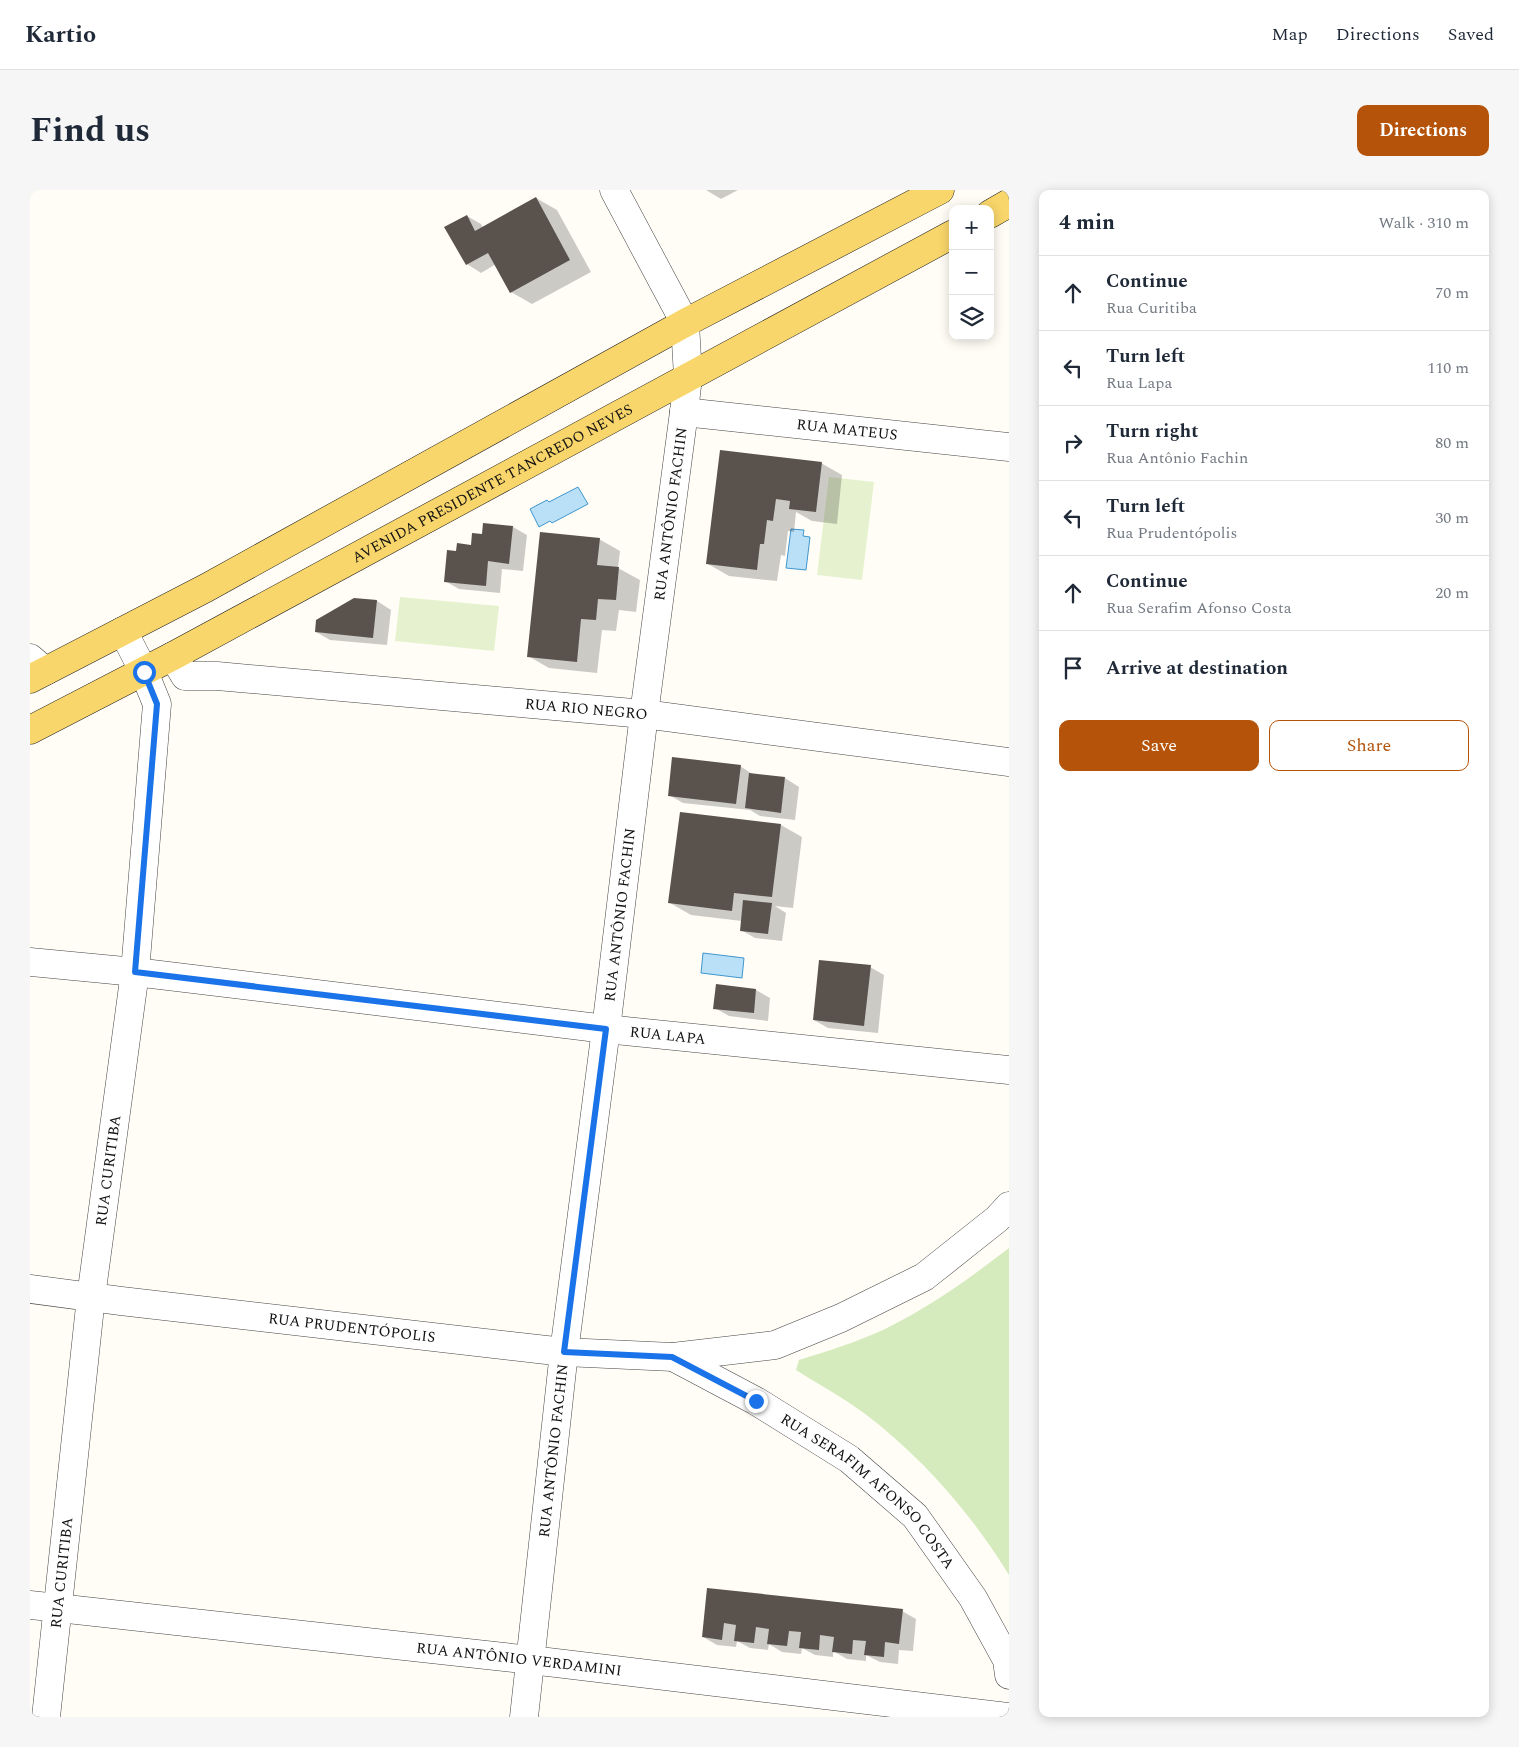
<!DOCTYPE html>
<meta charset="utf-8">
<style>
body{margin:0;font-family:Spectral,serif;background:#f6f6f7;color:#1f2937}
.controls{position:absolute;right:15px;top:15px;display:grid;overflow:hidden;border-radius:10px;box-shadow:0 2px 12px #0003}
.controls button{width:45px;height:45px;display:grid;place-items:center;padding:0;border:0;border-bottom:1px solid #e0e1e3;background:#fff;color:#1f2937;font:25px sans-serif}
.stop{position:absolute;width:15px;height:15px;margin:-11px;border:4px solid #1a73e8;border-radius:50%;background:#fff}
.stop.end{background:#1a73e8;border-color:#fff;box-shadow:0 1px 5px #0008}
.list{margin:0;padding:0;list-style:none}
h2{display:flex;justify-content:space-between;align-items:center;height:65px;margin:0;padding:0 20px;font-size:21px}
h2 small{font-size:16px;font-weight:400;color:#747a83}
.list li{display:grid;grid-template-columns:32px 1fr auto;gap:15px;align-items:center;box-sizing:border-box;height:75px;padding:0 20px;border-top:1px solid #e0e1e3}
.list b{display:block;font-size:19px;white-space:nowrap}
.list p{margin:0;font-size:16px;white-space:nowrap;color:#747a83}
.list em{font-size:16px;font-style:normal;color:#747a83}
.actions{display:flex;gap:10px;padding:15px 20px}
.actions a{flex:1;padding:11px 0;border:1px solid #b45309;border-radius:10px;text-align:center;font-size:18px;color:#b45309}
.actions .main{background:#b45309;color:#fff}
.icon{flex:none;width:28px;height:28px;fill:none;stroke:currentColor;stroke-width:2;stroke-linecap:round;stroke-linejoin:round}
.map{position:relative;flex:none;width:979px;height:1527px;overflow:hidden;border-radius:10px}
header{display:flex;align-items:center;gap:30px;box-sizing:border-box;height:70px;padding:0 25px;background:#fff;border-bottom:1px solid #e0e1e3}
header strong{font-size:24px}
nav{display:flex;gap:28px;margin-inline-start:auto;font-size:18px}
.intro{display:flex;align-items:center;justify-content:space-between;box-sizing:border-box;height:120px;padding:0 30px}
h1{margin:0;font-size:35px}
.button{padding:12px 22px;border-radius:10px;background:#b45309;color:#fff;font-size:18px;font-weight:700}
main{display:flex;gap:30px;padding:0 30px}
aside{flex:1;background:#fff;border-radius:10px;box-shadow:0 2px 12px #0003}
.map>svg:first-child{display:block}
</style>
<header>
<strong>Kartio</strong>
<nav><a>Map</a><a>Directions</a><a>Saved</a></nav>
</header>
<div class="intro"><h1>Find us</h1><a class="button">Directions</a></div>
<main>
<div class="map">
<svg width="979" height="1527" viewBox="0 0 979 1527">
<rect width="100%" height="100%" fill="#fffdf5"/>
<path fill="#d5ebbd" d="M979,1058V1385C941,1323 892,1267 834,1223C812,1207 788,1194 766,1180L769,1170C798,1161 827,1152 855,1139C900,1117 940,1088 979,1058Z"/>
<g fill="#e6f2cf">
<path d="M799,287L844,292L832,390L787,385Z"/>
<path d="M370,407L469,416L464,461L365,451Z"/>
</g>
<g fill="#b9e0f7" stroke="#3f96cf">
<path d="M548,297L558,314L522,333L520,331L509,337L500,319L517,310L519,312Z"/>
<path d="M761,339L774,340L773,346L780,347L776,380L756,378Z"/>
<path d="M673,763L714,768L712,788L671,783Z"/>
</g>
<g fill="#0003">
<path d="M676,0H708L691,9Z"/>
<path d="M506,8L527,20L561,82L502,114L481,102L466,74L451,83L437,74V26L451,34L453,38Z"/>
<path d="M691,262L791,273L812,285L807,334L782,331L766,322L764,342L758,341L755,366L751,365L747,391L699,386L678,374Z"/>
<path d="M483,337L497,345L493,381L472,379L470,403L429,399L415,391L427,362L442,356L453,346Z"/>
<path d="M569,349L590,361L588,378L610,390L606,422L589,420L586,441L572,440L567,483L519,478L498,466Z"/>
<path d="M324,409L347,411L361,420L357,455L300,450L286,442Z"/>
<path d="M710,576L724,585L755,588L769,597L765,630L730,626L720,620L653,613L639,605Z"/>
<path d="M751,635L772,647L763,718L745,716L756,723L752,751L725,748L711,740L712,731L661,725L640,713Z"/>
<path d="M840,777L854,785L848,843L798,838L784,830Z"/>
<path d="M687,795L726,800L740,808L738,831L699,826L685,818Z"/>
<path d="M678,1400L872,1421L886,1429L883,1461L869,1460L868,1474L850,1472L836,1465V1471L817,1469L803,1461V1467L785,1465L772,1458L771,1464L752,1462L739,1454L738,1460L720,1458L707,1451L706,1457L687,1455L673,1447Z"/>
</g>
<g fill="#5a524d">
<path d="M506,7L540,70L480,103L458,63L436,75L414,37L437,25L445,41Z"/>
<path d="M690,260L792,272L786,322L759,319L760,311L746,309L743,331L737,330L734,354H730L727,380L676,374Z"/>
<path d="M453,333L483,336L479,374L458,371L456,396L414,392L417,360L426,361L427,353L441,355L442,343L452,344Z"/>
<path d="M510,342L570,348L567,375L589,377L586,410L568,409L566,430L551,429L547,472L497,467Z"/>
<path d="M324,408L347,410L343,448L285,442L286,430Z"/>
<path d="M642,567L711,575L706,614L638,606Z"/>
<path d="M719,583L755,587L751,623L715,618Z"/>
<path d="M650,622L751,634L742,707L704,703L702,721L638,713Z"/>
<path d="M713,710L742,713L738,744L710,741Z"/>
<path d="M789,770L841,775L834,836L783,830Z"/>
<path d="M686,794L726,799L724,823L683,819Z"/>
<path d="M677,1398L873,1419L869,1454L855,1452L854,1467L834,1465L836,1451L823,1450L822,1464L802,1462L804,1447L790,1445L789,1460L769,1458L771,1442L759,1441L757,1456L737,1454L739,1439L726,1437L724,1453L704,1451L706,1435L694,1433L692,1450L672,1447Z"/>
</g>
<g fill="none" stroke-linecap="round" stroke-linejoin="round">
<defs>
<g id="minor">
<path id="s1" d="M654,222L979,257"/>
<path id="s2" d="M143,466L155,486H187L614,524L979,572"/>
<path d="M0,468L15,481"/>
<path id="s3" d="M0,772L105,782L576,839L979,880"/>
<path id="s4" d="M0,1099L91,1111L534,1162L643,1167L745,1155L811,1128L894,1087L967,1029L979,1016"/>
<path id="s5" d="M643,1167L726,1211L819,1269L885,1326L943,1408L977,1470L979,1485"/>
<path id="s6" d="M0,1415L501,1470L979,1527"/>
<path id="s7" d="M16,1527L61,1107L105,782L127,514L114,482L93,441"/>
<path id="s8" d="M494,1527L534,1162L576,839L614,524L654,222L658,187L655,133L584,0"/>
</g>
<g id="major">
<path d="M960,24L979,13"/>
<path d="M0,489L176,398L655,133L910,0"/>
<path id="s9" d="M0,540L143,466L923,44"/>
</g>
</defs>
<use href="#minor" stroke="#444" stroke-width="29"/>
<use href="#major" stroke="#222" stroke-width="29"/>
<use href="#minor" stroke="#fff" stroke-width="28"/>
<use href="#major" stroke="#f9d66b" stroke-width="28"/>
</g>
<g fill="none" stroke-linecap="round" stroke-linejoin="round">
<path stroke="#1a73e8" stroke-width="6" d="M114,482L127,514L105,782L576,839L534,1162L642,1167L726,1211"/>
</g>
<g text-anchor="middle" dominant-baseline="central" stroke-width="5" stroke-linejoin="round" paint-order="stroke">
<g font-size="15" fill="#111" stroke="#fff">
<text stroke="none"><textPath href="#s1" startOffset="164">RUA MATEUS</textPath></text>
<text stroke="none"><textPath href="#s9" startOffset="524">AVENIDA PRESIDENTE TANCREDO NEVES</textPath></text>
<text stroke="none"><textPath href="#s8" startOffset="1212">RUA ANTÔNIO FACHIN</textPath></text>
<text stroke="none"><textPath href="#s2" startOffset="426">RUA RIO NEGRO</textPath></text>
<text stroke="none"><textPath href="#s8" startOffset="808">RUA ANTÔNIO FACHIN</textPath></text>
<text stroke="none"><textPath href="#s3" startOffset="642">RUA LAPA</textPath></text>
<text stroke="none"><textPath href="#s7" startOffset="550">RUA CURITIBA</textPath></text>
<text stroke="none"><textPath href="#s4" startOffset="324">RUA PRUDENTÓPOLIS</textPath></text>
<text stroke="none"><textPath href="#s8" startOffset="268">RUA ANTÔNIO FACHIN</textPath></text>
<text stroke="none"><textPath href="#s5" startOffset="239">RUA SERAFIM AFONSO COSTA</textPath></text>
<text stroke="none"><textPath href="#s7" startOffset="145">RUA CURITIBA</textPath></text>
<text stroke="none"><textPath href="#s6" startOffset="492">RUA ANTÔNIO VERDAMINI</textPath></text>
</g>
</g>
</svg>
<div class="controls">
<button>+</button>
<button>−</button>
<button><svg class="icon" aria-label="layers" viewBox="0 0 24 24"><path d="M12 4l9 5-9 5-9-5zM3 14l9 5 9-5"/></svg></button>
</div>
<div class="stop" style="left:114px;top:482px"></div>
<div class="stop end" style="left:726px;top:1211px"></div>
</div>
<aside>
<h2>4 min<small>Walk · 310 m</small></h2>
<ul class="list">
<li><svg class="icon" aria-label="ahead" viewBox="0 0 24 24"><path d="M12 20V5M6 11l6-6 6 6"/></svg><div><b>Continue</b><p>Rua Curitiba</p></div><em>70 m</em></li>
<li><svg class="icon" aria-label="left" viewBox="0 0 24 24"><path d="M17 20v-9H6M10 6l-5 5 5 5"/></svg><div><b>Turn left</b><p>Rua Lapa</p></div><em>110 m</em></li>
<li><svg class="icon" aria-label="right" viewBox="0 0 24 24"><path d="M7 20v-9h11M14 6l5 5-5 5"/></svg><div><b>Turn right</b><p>Rua Antônio Fachin</p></div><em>80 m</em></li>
<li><svg class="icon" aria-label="left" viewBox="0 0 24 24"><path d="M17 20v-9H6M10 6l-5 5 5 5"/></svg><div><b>Turn left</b><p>Rua Prudentópolis</p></div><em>30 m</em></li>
<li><svg class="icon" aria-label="ahead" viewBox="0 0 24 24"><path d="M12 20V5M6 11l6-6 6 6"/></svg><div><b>Continue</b><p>Rua Serafim Afonso Costa</p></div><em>20 m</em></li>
<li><svg class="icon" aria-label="arrive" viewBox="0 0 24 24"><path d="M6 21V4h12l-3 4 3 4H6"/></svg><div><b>Arrive at destination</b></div></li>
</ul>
<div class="actions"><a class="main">Save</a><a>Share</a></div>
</aside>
</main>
